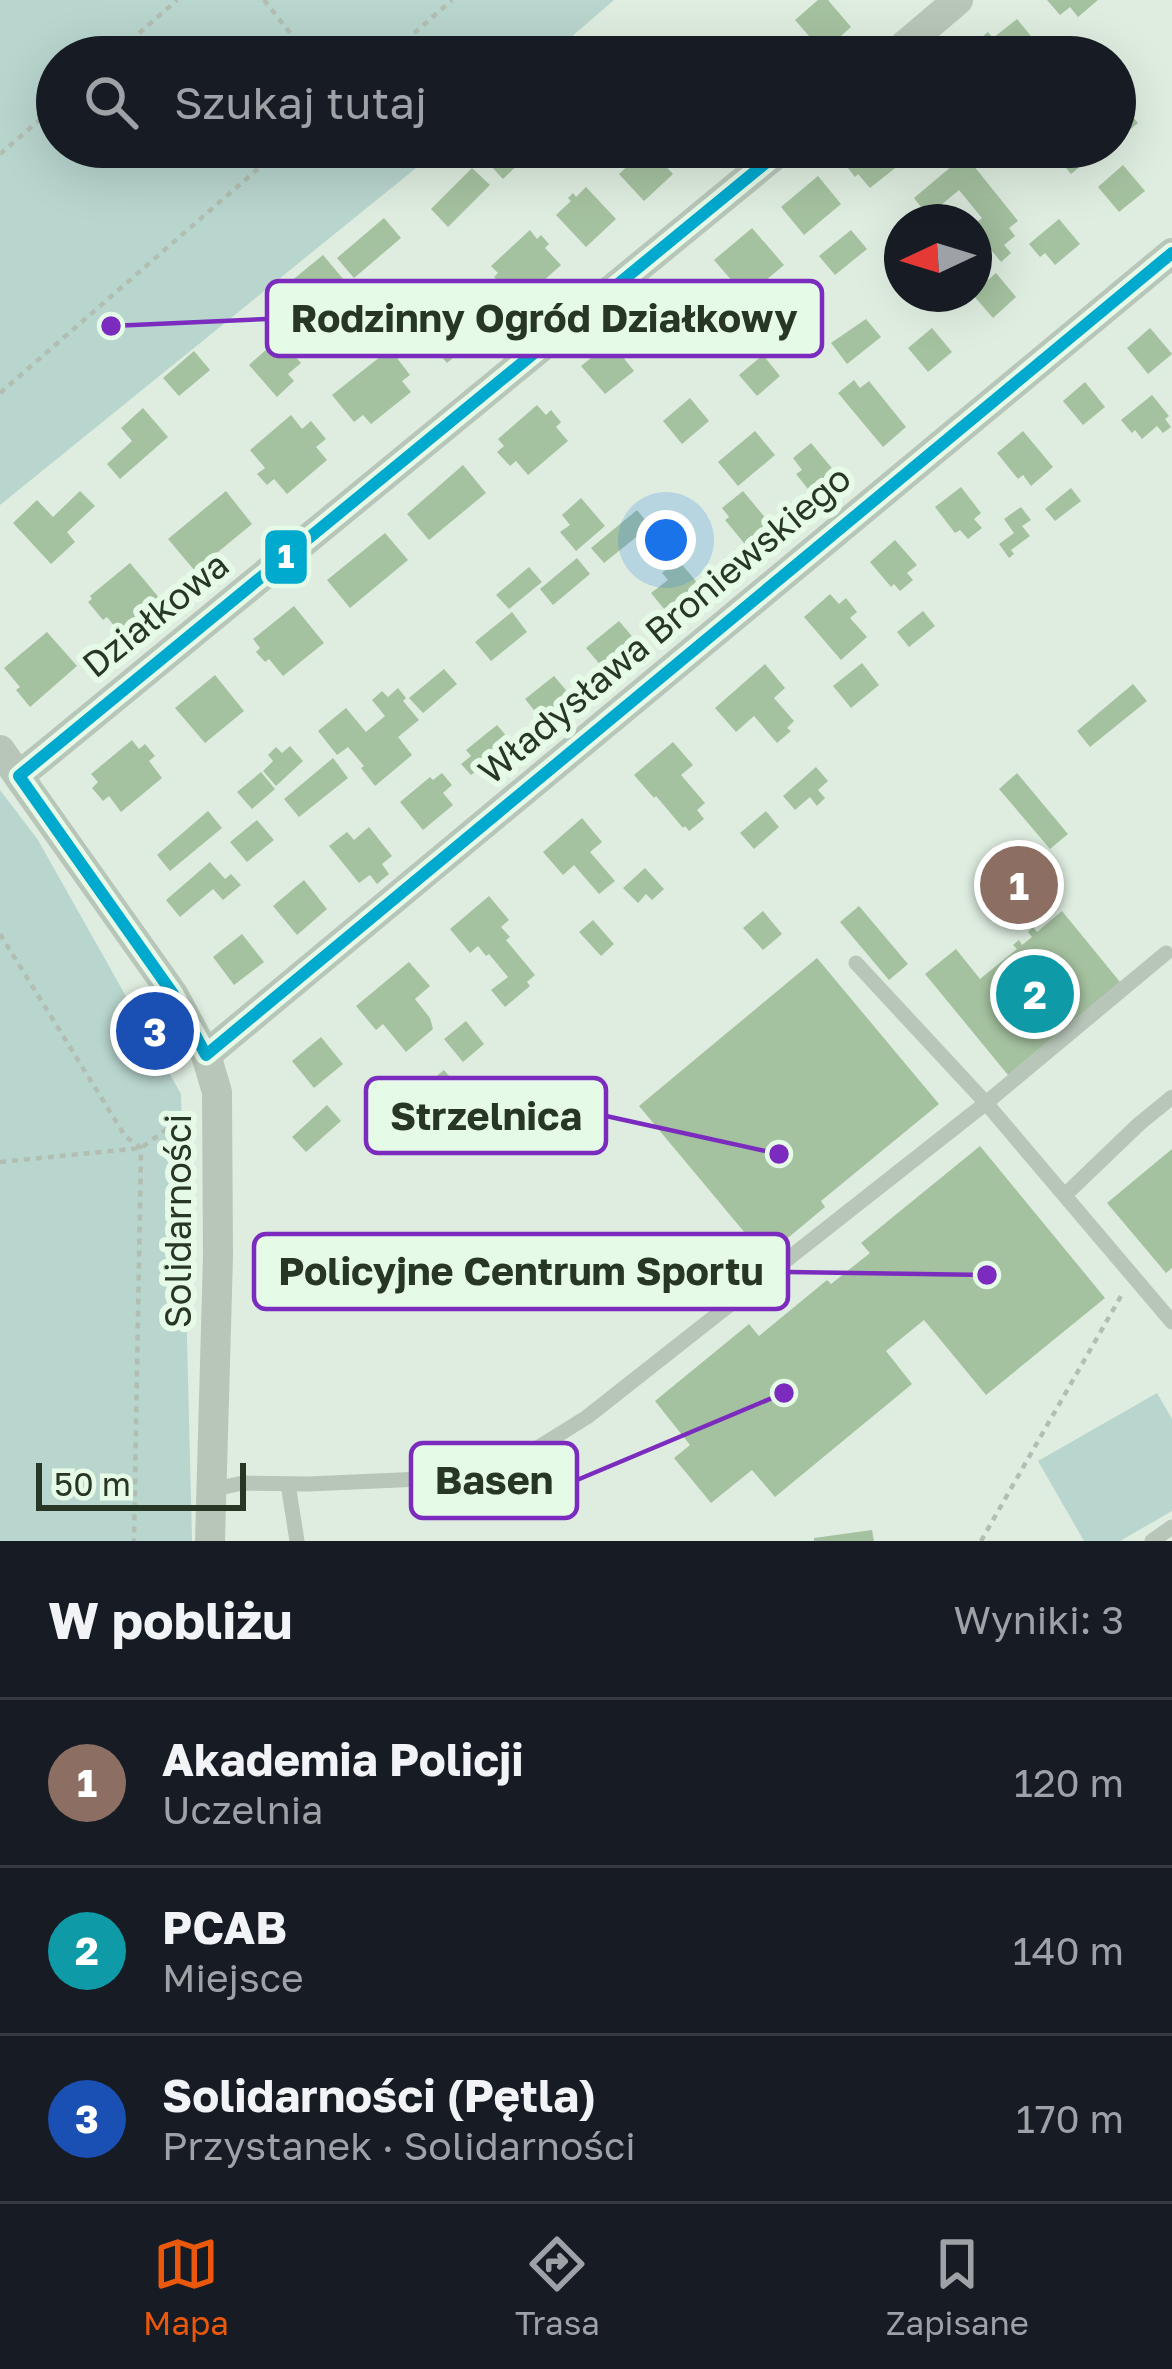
<!DOCTYPE html>
<html lang="pl">
<meta charset="utf-8">
<style>
body{margin:0;font-family:"Golos Text",sans-serif;background:#242831;color:#f1f3f6}
.compass{position:absolute;left:884px;top:204px;width:108px;height:108px;border-radius:50%;background:#171b24;box-shadow:0 12px 48px #0002;rotate:266deg}
.scale{position:absolute;left:36px;bottom:30px;width:210px;box-sizing:border-box;padding-left:12px;border:6px solid #283626;border-top:0;font-size:33px;line-height:42px;white-space:nowrap;color:#283626;-webkit-text-stroke:9px #e6fae8;paint-order:stroke}
.you{position:absolute;left:666px;top:540px;width:42px;height:42px;margin:-30px;border:9px solid #fff;border-radius:50%;background:#1a73e8;box-shadow:0 0 0 18px #1a73e833}
.badge{display:grid;place-items:center;width:78px;height:78px;border-radius:50%;background:#ea580c;color:#fff;font-size:39px;font-weight:700}
.pin{position:absolute;translate:-50% -50%;border:6px solid #fff;box-shadow:0 3px 12px #0006}
.list{margin:0;padding:0;list-style:none}
h2{display:flex;justify-content:space-between;align-items:center;height:156px;margin:0;padding:0 48px;font-size:51px}
h2 small{font-size:39px;font-weight:400;color:#9ea1a6}
.list li{display:grid;grid-template-columns:78px 1fr auto;gap:36px;align-items:center;box-sizing:border-box;height:168px;padding:0 48px;border-top:3px solid #363941}
.list b{display:block;font-size:45px;white-space:nowrap}
.list p{margin:0;font-size:39px;white-space:nowrap;color:#9ea1a6}
.list em{font-size:39px;font-style:normal;color:#9ea1a6}
.icon{flex:none;width:66px;height:66px;fill:none;stroke:currentColor;stroke-width:2;stroke-linecap:round;stroke-linejoin:round}
.map{position:relative;flex:none;width:1172px;height:1541px;overflow:hidden}
.search{position:absolute;background:#171b24;box-shadow:0 12px 48px #0002;left:36px;right:36px;top:36px;height:132px;display:flex;align-items:center;gap:30px;box-sizing:border-box;padding:0 42px;border-radius:66px;color:#9ea1a6;font-size:45px}
.sheet{height:660px;background:#171b24}
nav{display:flex;justify-content:space-around;align-items:center;box-sizing:border-box;height:168px;border-top:3px solid #363941;background:#171b24;font-size:33px;color:#9ea1a6}
nav a{display:grid;justify-items:center;gap:6px}
nav .on{color:#ea580c}
.map>svg:first-child{display:block}
</style>
<div class="map">
<svg width="1172" height="1541" viewBox="0 0 1172 1541">
<rect width="100%" height="100%" fill="#dfede0"/>
<g fill="#b8d5ce">
<path d="M0,0H614L548,57H57V147H442L0,505Z"/>
<path d="M0,790L38,840L181,1094L192,1541H0Z"/>
<path d="M1157,1393L1172,1419V1511L1120,1541H1084L1038,1461Z"/>
</g>
<g fill="#a5c2a0">
<path d="M818,0H828L851,27L823,52L795,20Z"/>
<path d="M1047,0H1098L1078,17L1070,7L1060,15Z"/>
<path d="M1017,19L1040,47L1028,57H974L968,49L988,32L993,38Z"/>
<path d="M769,39L786,57H750Z"/>
<path d="M1121,103L1138,123L1115,142V108Z"/>
<path d="M473,147H511L523,160L503,179Z"/>
<path d="M648,147L673,174L644,201L619,174Z"/>
<path d="M846,147H900L909,157L870,188L858,174L855,177L837,154Z"/>
<path d="M1065,147H1071L1084,163L1071,174L1055,155Z"/>
<path d="M965,155L1018,221L1009,228L1015,236L1004,245L1011,253L1001,262L974,229V225L982,218L959,190L928,216L914,198Z"/>
<path d="M1123,165L1145,191L1119,212L1098,187Z"/>
<path d="M472,168L490,185L448,227L431,209Z"/>
<path d="M818,176L841,204L804,235L781,207Z"/>
<path d="M586,187L616,219L586,247L556,215L571,201L568,198L573,193L576,197Z"/>
<path d="M384,218L401,238L354,278L337,258Z"/>
<path d="M1059,219L1080,244L1055,265L1045,253L1040,257L1029,244Z"/>
<path d="M752,228L784,265L746,297L714,260Z"/>
<path d="M530,230L537,239L541,235L549,244L545,248L561,265L522,300L507,283L503,286L494,277L498,273L491,266Z"/>
<path d="M851,230L867,249L835,275L819,256Z"/>
<path d="M323,255L344,280L311,307L290,282Z"/>
<path d="M996,273L1016,297L993,318L974,296V292Z"/>
<path d="M453,311L476,338L447,363L424,337Z"/>
<path d="M866,319L881,337L847,364L831,343Z"/>
<path d="M932,328L952,352L928,372L908,348Z"/>
<path d="M1150,328L1172,354L1148,374L1127,348Z"/>
<path d="M279,338L301,363L288,374L294,381L277,397L249,365Z"/>
<path d="M611,342L634,371L605,394L581,366Z"/>
<path d="M390,349L410,375L402,381L411,392L371,424L363,415L354,422L332,395Z"/>
<path d="M194,351L210,370L179,396L163,378Z"/>
<path d="M763,355L780,376L757,396L739,375Z"/>
<path d="M854,380L860,388L869,381L906,427L883,447L838,393Z"/>
<path d="M1085,382L1105,407L1083,425L1063,401Z"/>
<path d="M1152,395L1169,416L1165,419L1171,427L1163,433L1157,426L1142,439L1135,430L1132,433L1121,420Z"/>
<path d="M690,398L709,421L682,444L663,421Z"/>
<path d="M537,405L546,415L551,410L561,422L556,427L568,441L528,475L516,461L510,466L497,452L504,446L498,439Z"/>
<path d="M143,408L168,437L120,479L107,464L132,441L121,428Z"/>
<path d="M291,415L302,429L311,421L326,439L316,447L327,460L287,494L274,479L267,485L257,474L265,468L250,450Z"/>
<path d="M755,431L775,455L738,486L718,462Z"/>
<path d="M1023,431L1053,467L1031,486L1023,475L1018,479L997,453Z"/>
<path d="M811,443L841,479L816,499L796,474L802,470L793,458Z"/>
<path d="M463,465L486,493L429,540L407,514Z"/>
<path d="M961,487L981,513L974,519L982,528L968,539L960,530L955,533L935,507Z"/>
<path d="M1071,488L1081,501L1055,521L1045,509Z"/>
<path d="M80,491L95,506L67,532L75,542L51,564L13,523L37,500L53,517Z"/>
<path d="M226,491L252,524L195,571L168,539Z"/>
<path d="M743,491L778,533L753,554L725,520L729,517L722,508Z"/>
<path d="M581,498L605,526L576,551L560,532L570,525L562,515Z"/>
<path d="M1021,507L1031,520L1022,526L1030,536L1011,550L1014,554L1009,558L999,544L1014,533L1004,519Z"/>
<path d="M637,510L650,526L604,563L591,548Z"/>
<path d="M385,533L408,560L350,608L327,580Z"/>
<path d="M895,540L917,565L907,573L913,580L900,591L894,584L891,587L870,562Z"/>
<path d="M577,558L590,574L553,605L540,589Z"/>
<path d="M678,560L706,593L673,620L651,593L668,580L662,573Z"/>
<path d="M130,563L161,600L120,633L107,617L103,620L88,602L92,599L90,596Z"/>
<path d="M529,567L542,582L509,609L496,595Z"/>
<path d="M830,594L839,604L846,598L857,612L850,618L867,637L841,660L804,617Z"/>
<path d="M294,606L324,643L283,676L269,659L265,662L256,652L260,648L253,639Z"/>
<path d="M923,611L935,626L909,647L897,632Z"/>
<path d="M512,612L527,632L491,661L475,642Z"/>
<path d="M619,621L642,648L609,675L586,648Z"/>
<path d="M47,632L77,666L30,707L16,690L20,687L4,668Z"/>
<path d="M862,663L879,685L851,708L833,686Z"/>
<path d="M765,664L785,688L774,698L794,721L787,728L791,731L777,743L754,716L736,732L715,708Z"/>
<path d="M444,669L457,684L423,713L409,698Z"/>
<path d="M215,675L244,711L205,743L175,708Z"/>
<path d="M554,676L576,702L547,726L525,699Z"/>
<path d="M1133,684L1147,701L1090,747L1077,731Z"/>
<path d="M398,688L406,698L403,701L419,720L398,737L412,755L375,786L361,768L364,766L348,747L337,755L318,731L346,708L366,732L385,716L372,700L382,691L388,697Z"/>
<path d="M497,725L519,751L488,777L480,768L471,775L461,764L471,756L466,750Z"/>
<path d="M132,740L139,749L145,744L155,756L149,761L162,778L121,812L109,796L103,801L92,788L98,782L91,774Z"/>
<path d="M673,742L693,765L681,775L705,803L697,810L704,819L689,831L685,826L683,828L656,796L654,798L634,775Z"/>
<path d="M290,746L303,761L276,786L263,771L273,761L268,755L276,747L282,753Z"/>
<path d="M333,758L348,778L299,817L284,799Z"/>
<path d="M816,767L828,781L818,790L825,798L817,806L810,797L795,810L783,796Z"/>
<path d="M261,772L275,789L252,809L237,792Z"/>
<path d="M442,773L452,785L443,793L453,805L423,830L400,802L430,777L433,780Z"/>
<path d="M1017,773L1068,834L1050,849L999,789Z"/>
<path d="M208,811L222,828L170,871L157,855Z"/>
<path d="M766,811L779,827L754,849L740,833Z"/>
<path d="M582,818L602,842L590,852L615,881L599,894L574,865L563,875L543,852Z"/>
<path d="M257,820L274,840L247,862L230,842Z"/>
<path d="M369,827L392,856L382,864L389,874L377,884L370,875L359,883L329,846L347,832L354,840Z"/>
<path d="M210,862L225,879L231,874L241,885L223,900L213,889L180,917L166,900Z"/>
<path d="M645,868L664,889L652,900L646,894L638,903L623,888Z"/>
<path d="M304,880L327,909L297,935L273,906Z"/>
<path d="M489,896L509,920L501,927L510,937L506,940L535,975L527,982L530,986L505,1007L491,990L508,977L489,954L486,956L478,946L470,953L450,929Z"/>
<path d="M859,906L908,964L889,980L840,922Z"/>
<path d="M763,911L782,934L763,950L743,928Z"/>
<path d="M1062,911L1120,982L1008,1075L925,974L956,949L980,979L1017,949L1013,945L1019,940L1022,945L1032,937L1028,932L1033,927L1037,932Z"/>
<path d="M593,920L614,944L601,956L579,932Z"/>
<path d="M242,934L264,962L234,985L213,957Z"/>
<path d="M817,958L939,1104L821,1201L825,1207L765,1257L639,1106Z"/>
<path d="M409,962L430,986L415,999L430,1018L433,1029L406,1052L383,1024L376,1030L356,1006Z"/>
<path d="M466,1021L484,1044L463,1062L444,1039Z"/>
<path d="M321,1037L343,1064L314,1088L292,1061Z"/>
<path d="M444,1070L463,1092L440,1111L421,1089Z"/>
<path d="M327,1105L341,1121L306,1152L292,1137Z"/>
<path d="M980,1146L1105,1298L986,1395L924,1320L886,1351L912,1384L775,1497L752,1470L711,1503L674,1458L690,1445L655,1401L749,1324L759,1336L827,1280L831,1284L870,1253L861,1243Z"/>
<path d="M1172,1149V1268L1166,1273L1107,1203Z"/>
<path d="M872,1530L874,1541H814V1538Z"/>
</g>
<g fill="none" stroke-linecap="round" stroke-linejoin="round">
<g stroke="#b1beb1" stroke-width="4.5" stroke-dasharray="6 6" stroke-linecap="butt">
<path d="M264,0L309,57"/>
<path d="M112,57L177,0"/>
<path d="M387,57L452,0"/>
<path d="M0,154L57,105"/>
<path d="M0,393L283,147"/>
<path d="M0,934L125,1136L141,1148L134,1541"/>
<path d="M0,1162L141,1148L186,1115"/>
<path d="M981,1541L1121,1296"/>
</g>
<g stroke="#b8c6b9" stroke-width="15">
<path d="M856,963L986,1103L1172,1322"/>
<path d="M1065,1195L1139,1124L1172,1097"/>
<path d="M288,1484L297,1541"/>
<path d="M210,1490L243,1483L308,1484L467,1477L499,1472L587,1417L986,1103L1166,953"/>
<path d="M1152,1541L1172,1527"/>
</g>
<g stroke="#b8c6b9" stroke-width="30">
<path d="M891,57L958,0"/>
<path d="M0,750L173,994L206,1055L217,1092L218,1256L210,1541"/>
<path d="M19,776L785,147"/>
<path d="M206,1055L1172,253"/>
</g>
<defs>
<path id="bus-1" d="M785,147L19,776L173,994L206,1055L1172,253"/>
</defs>
<use href="#bus-1" stroke="#e6fae8" stroke-width="21"/>
<use href="#bus-1" stroke="#00a9ce" stroke-width="12"/>
</g>
<g text-anchor="middle" dominant-baseline="central" stroke-width="12" stroke-linejoin="round" paint-order="stroke">
<g font-size="36" fill="#283626" stroke="#e6fae8">
<text transform="translate(155 614) rotate(-39)">Działkowa</text>
<text transform="translate(664 624) rotate(-40)">Władysława Broniewskiego</text>
<text transform="translate(177 1221) rotate(-90)">Solidarności</text>
</g>
</g>
<path fill="none" stroke="#7b2cbf" stroke-width="4.5" d="M111 326L267 319M779 1154L606 1116M987 1275L788 1272M784 1393L577 1480"/>
<g fill="#7b2cbf" stroke="#e6fae8" stroke-width="4.5">
<circle cx="111" cy="326" r="12"/>
<circle cx="779" cy="1154" r="12"/>
<circle cx="987" cy="1275" r="12"/>
<circle cx="784" cy="1393" r="12"/>
</g>
<g fill="#e6fae8" stroke="#7b2cbf" stroke-width="4.5">
<rect x="267" y="281" width="555" height="75" rx="12"/>
<rect x="366" y="1078" width="240" height="75" rx="12"/>
<rect x="254" y="1234" width="534" height="75" rx="12"/>
<rect x="411" y="1443" width="166" height="75" rx="12"/>
</g>
<g font-size="39" text-anchor="middle" font-weight="bold" fill="#283626">
<text x="544" y="332">Rodzinny Ogród Działkowy</text>
<text x="486" y="1130">Strzelnica</text>
<text x="521" y="1285">Policyjne Centrum Sportu</text>
<text x="494" y="1494">Basen</text>
</g>
<rect stroke="#e6fae8" stroke-width="4.5" x="263" y="528" width="46" height="58" rx="12" fill="#00a9ce"/>
<g font-size="33" text-anchor="middle" font-weight="bold" fill="#fff">
<text x="286" y="568">1</text>
</g>
</svg>
<svg class="compass" viewBox="-18 -18 36 36"><path d="M0-13l5 13h-10z" fill="#e53935"/><path d="M0 13l5-13h-10z" fill="#9ea1a6"/></svg>
<div class="scale">50 m</div>
<div class="you"></div>
<div class="pin badge" style="left:1019px;top:885px;background:#8d6e63">1</div>
<div class="pin badge" style="left:1035px;top:994px;background:#0f9aa8">2</div>
<div class="pin badge" style="left:155px;top:1031px;background:#1a4fb4">3</div>
<div class="search"><svg class="icon" aria-label="search" viewBox="0 0 24 24"><circle cx="10" cy="10" r="6"/><path d="M15 15l6 6"/></svg>Szukaj tutaj</div>
</div>
<section class="sheet">
<h2>W pobliżu<small>Wyniki: 3</small></h2>
<ul class="list">
<li><span class="badge" style="background:#8d6e63">1</span><div><b>Akademia Policji</b><p>Uczelnia</p></div><em>120 m</em></li>
<li><span class="badge" style="background:#0f9aa8">2</span><div><b>PCAB</b><p>Miejsce</p></div><em>140 m</em></li>
<li><span class="badge" style="background:#1a4fb4">3</span><div><b>Solidarności (Pętla)</b><p>Przystanek · Solidarności</p></div><em>170 m</em></li>
</ul>
</section>
<nav>
<a class="on"><svg class="icon" aria-label="map" viewBox="0 0 24 24"><path d="M3 6l6-2 6 2 6-2v14l-6 2-6-2-6 2zM9 4v14M15 6v14"/></svg>Mapa</a>
<a><svg class="icon" aria-label="directions" viewBox="0 0 24 24"><path d="M12 3l9 9-9 9-9-9zM9 14v-3h6M13 9l2 2-2 2"/></svg>Trasa</a>
<a><svg class="icon" aria-label="saved" viewBox="0 0 24 24"><path d="M7 4h10v16l-5-4-5 4z"/></svg>Zapisane</a>
</nav>
